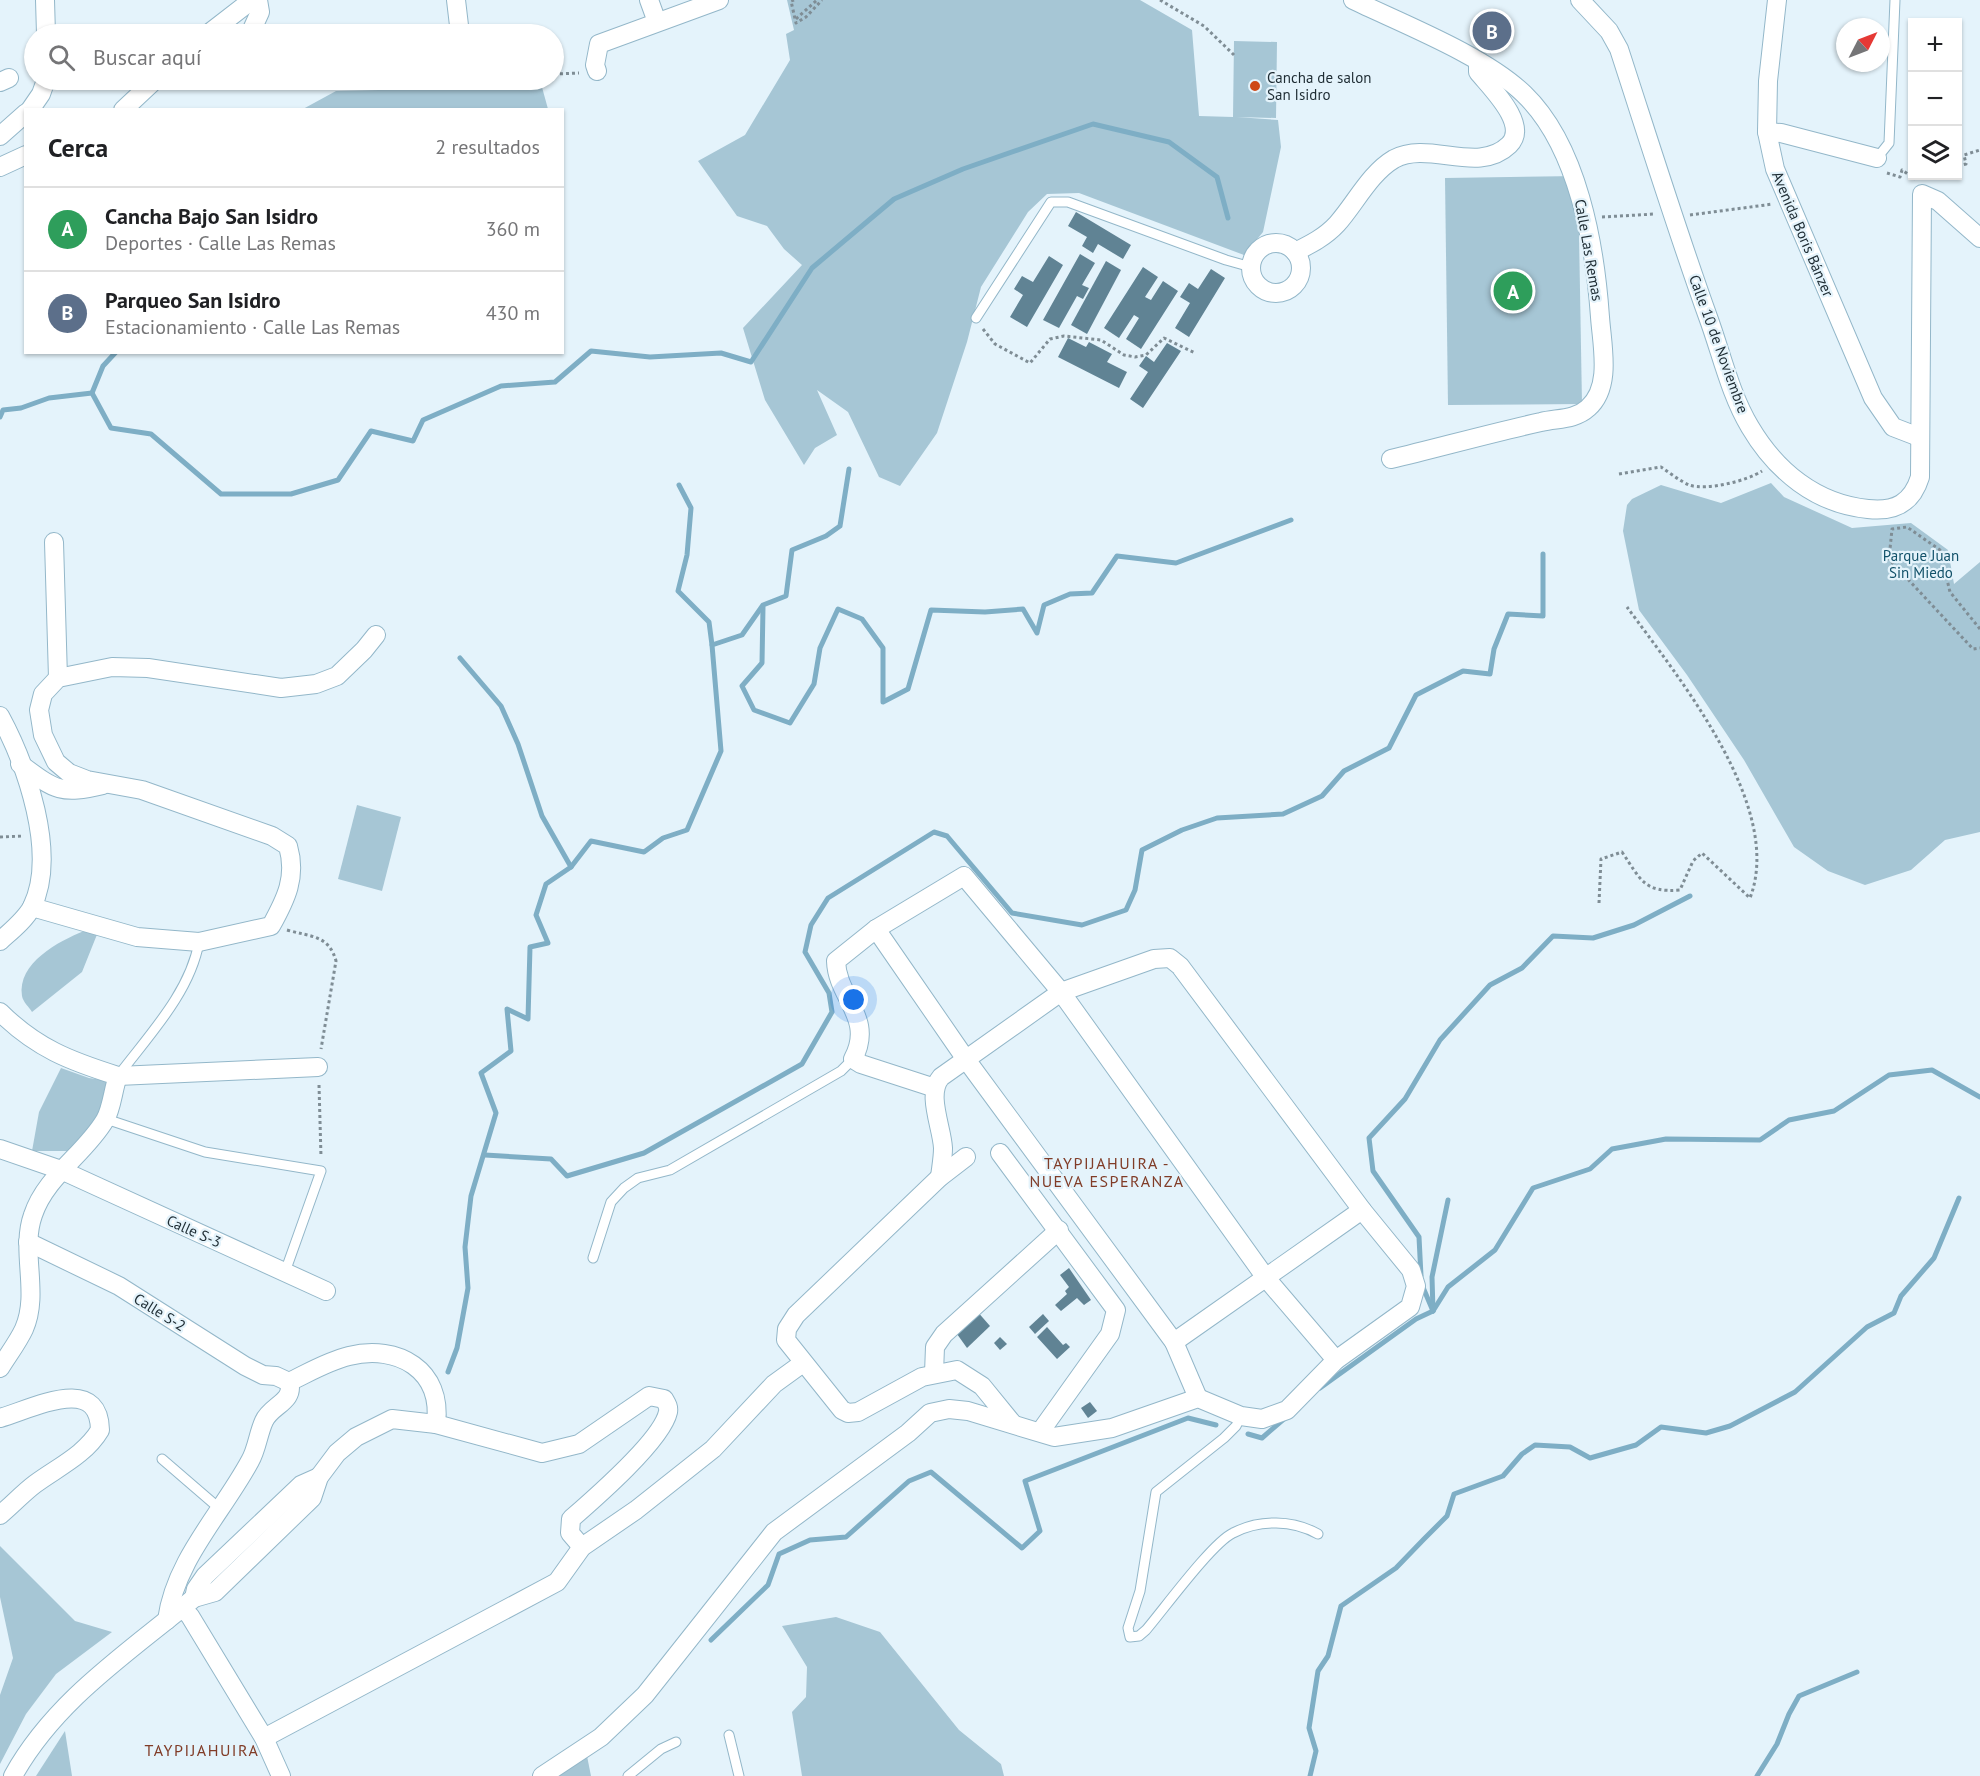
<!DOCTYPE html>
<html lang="es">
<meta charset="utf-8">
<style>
body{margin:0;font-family:"PT Sans",sans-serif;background:#f6f6f6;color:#202124}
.controls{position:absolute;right:18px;top:18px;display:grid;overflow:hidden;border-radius:0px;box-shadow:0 2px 4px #0004}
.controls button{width:54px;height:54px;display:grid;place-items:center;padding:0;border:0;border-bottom:2px solid #e0e0e0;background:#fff;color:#202124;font:30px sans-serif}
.compass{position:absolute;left:1836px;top:18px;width:54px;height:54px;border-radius:50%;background:#fff;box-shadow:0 2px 4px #0004;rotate:48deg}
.you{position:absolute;left:854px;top:1000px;width:21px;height:21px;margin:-15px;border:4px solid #fff;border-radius:50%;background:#1a73e8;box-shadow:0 0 0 9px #1a73e833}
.badge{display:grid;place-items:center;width:39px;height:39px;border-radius:50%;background:#2563eb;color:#fff;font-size:20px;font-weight:700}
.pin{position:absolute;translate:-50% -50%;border:3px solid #fff;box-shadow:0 2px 6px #0006}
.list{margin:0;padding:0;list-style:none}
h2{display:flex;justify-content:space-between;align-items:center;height:78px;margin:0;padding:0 24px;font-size:26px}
h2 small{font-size:20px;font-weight:400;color:#757577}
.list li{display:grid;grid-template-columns:39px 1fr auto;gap:18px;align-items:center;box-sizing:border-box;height:84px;padding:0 24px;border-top:2px solid #e0e0e0}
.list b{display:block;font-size:22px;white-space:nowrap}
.list p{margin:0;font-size:20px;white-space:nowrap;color:#757577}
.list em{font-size:20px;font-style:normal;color:#757577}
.icon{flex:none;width:33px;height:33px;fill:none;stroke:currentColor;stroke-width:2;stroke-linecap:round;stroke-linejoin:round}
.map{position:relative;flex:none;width:1980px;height:1776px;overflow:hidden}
.search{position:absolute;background:#fff;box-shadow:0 2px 4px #0004;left:24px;top:24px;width:540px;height:66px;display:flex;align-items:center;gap:15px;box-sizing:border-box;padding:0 21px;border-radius:33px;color:#757577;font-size:22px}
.panel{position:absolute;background:#fff;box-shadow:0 2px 4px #0004;left:24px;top:108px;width:540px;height:246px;border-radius:0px}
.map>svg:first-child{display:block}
</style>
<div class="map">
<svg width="1980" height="1776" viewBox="0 0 1980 1776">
<rect width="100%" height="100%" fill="#e4f3fb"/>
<g fill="#a6c6d5">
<path d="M787,0H1140L1192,30L1199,116L1233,117L1234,41L1277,42L1276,118L1237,117L1278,120L1281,147L1263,232L1244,255L1079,193L1047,194L1028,212L981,287L967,342L937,433L900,486L879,477L848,412L817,390L837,435L815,448L804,465L765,400L743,328L802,265L784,249L767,226L737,216L698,161L745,135L790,60L786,34L794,30Z"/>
<path d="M414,80H540L548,109H303L336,91L378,90Z"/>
<path d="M1578,176L1582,404L1448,405L1445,178Z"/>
<path d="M1771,483L1784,497L1852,528L1911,523L1948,550L1954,584L1980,562V832L1945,840L1911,870L1865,885L1828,871L1794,847L1744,760L1687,675L1639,610L1623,531L1627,505L1632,499L1661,485L1721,503Z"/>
<path d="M357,805L401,817L382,891L338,879Z"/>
<path d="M84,931L98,932L82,972L32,1012C29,1007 23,1002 22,996C17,963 59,941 84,931Z"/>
<path d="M61,1068L89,1078L109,1081L110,1102L70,1151H32L39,1112Z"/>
<path d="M0,1546L75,1621L112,1632L56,1674L26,1714L0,1764V1695L13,1658L0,1597Z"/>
<path d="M836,1617L880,1632L959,1730L1001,1764L1004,1776H802L792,1712L806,1697L807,1667L782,1626Z"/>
<path d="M65,1731L72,1776H36Z"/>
<path d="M584,1741L591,1776H541Z"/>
</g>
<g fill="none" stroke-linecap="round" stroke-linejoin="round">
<g stroke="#7eaec5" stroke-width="5">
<path d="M92,393L103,366L116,352"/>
<path d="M0,417L3,410L21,408L49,398L92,393L111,428L151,434L221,494H291L338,480L371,431L413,441L423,420L501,386L555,382L591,351L650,357L721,353L751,362L812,268L894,199L963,169L1093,124L1169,142L1217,177L1228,218"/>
<path d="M679,485L691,508L687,555L678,591L709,622L712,645"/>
<path d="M763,607L762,663L742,686L754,710L790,723L814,684L820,648L838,609L862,619L883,648V702L908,689L931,610L985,612L1023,609L1037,633L1044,605L1070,594L1092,593L1117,556L1176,563L1291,520"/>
<path d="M460,658L501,706L518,744L542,816L571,867"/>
<path d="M485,1155L551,1159L567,1176L644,1153L802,1064L832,1012L829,993L805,952L811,925L828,898L934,832L947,836L1012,913L1082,925L1126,910L1135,890L1142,850L1182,830L1217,818L1283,814L1322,796L1344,771L1389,748L1416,695L1463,671L1490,674L1494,649L1508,614L1543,616V554"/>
<path d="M1421,1276L1419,1237L1373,1171L1369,1138L1405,1099L1440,1040L1490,985L1522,968L1553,936L1593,938L1634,925L1690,896"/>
<path d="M1422,1285L1433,1311"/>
<path d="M1433,1311L1448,1287L1495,1250L1533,1188L1590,1169L1612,1149L1666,1139L1760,1140L1789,1120L1834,1111L1889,1075L1932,1070L1980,1097"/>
<path d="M448,1372L457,1348L468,1288L465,1247L471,1196L496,1113L481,1073L511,1051L507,1009L528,1019L530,947L548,943L536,915L546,884L571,867L591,841L644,852L663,838L687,830L721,751L712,645L742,635L763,605L786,596L792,550L826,536L840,526L849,469"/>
<path d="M1320,1388L1416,1319L1433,1311L1432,1277L1448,1200"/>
<path d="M1248,1434L1262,1438L1285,1418"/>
<path d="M711,1640L768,1585L779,1554L810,1540L846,1537L909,1481L931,1472L1022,1548L1040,1531L1025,1481L1188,1418L1216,1425"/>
<path d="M1310,1776L1316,1751L1309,1728L1318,1671L1328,1656L1341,1606L1396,1568L1424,1539L1447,1516L1454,1494L1503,1476L1522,1454L1535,1445L1570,1447L1590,1458L1636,1445L1661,1427L1706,1433L1730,1426L1795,1392L1867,1327L1894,1313L1901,1296L1934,1258L1959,1198"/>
<path d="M1757,1776L1777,1744L1789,1714L1799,1696L1857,1672"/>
</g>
</g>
<g fill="#608394">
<path d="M1076,212L1131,245L1123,259L1098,244L1093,253L1082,246L1087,237L1068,226Z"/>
<path d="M1080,254L1095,263L1082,285L1089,288L1083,299L1077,296L1059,328L1043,320Z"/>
<path d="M1049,256L1063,265L1027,327L1010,317L1023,295L1014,289L1022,276L1033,282Z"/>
<path d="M1106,261L1121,270L1087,334L1071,325Z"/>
<path d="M1143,267L1158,277L1145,297L1151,300L1163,281L1178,291L1141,349L1126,339L1139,318L1134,315L1119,338L1104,328Z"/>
<path d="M1211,269L1225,278L1189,337L1175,328L1190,303L1180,297L1189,283L1198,289Z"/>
<path d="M1068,338L1086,347L1089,342L1112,354L1107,362L1127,372L1119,388L1058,357Z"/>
<path d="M1167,343L1181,351L1143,408L1130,399L1148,372L1139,366L1146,356L1154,362Z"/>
<path d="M1069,1268L1091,1300L1084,1305L1077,1298L1061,1311L1055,1305L1067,1294L1065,1291L1069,1287L1060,1275Z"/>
<path d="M976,1310L990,1326L967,1348L957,1334Z"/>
<path d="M1043,1314L1049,1321L1035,1334L1029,1327Z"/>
<path d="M1047,1327L1063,1345L1066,1343L1070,1347L1057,1359L1037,1337Z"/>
<path d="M1000,1337L1007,1344L1000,1350L994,1343Z"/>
<path d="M1090,1402L1097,1411L1088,1418L1081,1408Z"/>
</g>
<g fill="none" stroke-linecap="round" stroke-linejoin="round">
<defs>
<g id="lane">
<path d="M1877,158L1889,143L1895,0"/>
<path d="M976,318L1051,202H1068L1226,260L1251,267"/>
<path d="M118,1076C148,1036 190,993 199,942"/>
<path d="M106,1119L205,1152L321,1171L285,1272"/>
<path d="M593,1258L611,1202L624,1188L638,1178L670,1170L841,1071L853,1059"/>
<path d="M1241,1416L1236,1426L1224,1438L1156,1492L1140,1591L1128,1628L1130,1637L1139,1636L1146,1630C1164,1609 1212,1543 1233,1533C1260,1519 1293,1520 1318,1534"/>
<path d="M162,1459L220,1509"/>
<path d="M729,1735L739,1776"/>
<path d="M628,1776L661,1749L676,1742"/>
</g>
<g id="street">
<path d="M45,0L46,34"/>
<path d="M456,0L460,34"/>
<path d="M649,0L657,22"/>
<path d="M1353,0C1403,24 1485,56 1524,94C1578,146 1595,245 1600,317C1602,346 1612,387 1588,408C1575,420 1557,418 1541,422C1491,433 1441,447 1391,459"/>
<path d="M1580,0L1609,31L1619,49C1648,138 1676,228 1708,317C1721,352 1730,394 1750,427C1776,471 1816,504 1868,509C1895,512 1912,503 1920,477L1922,194L1938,201L1980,238"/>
<path d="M1777,0L1768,81L1767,132L1775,169L1873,398L1893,427L1919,437"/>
<path d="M208,34L252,0"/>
<path d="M250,34L260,12L258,0"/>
<path d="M597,71L595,65L599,44L719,0"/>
<path d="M0,82L9,78"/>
<path d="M30,110L41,94L46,80"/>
<path d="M123,110L155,80"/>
<path d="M1767,132L1781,133L1877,158"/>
<path d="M0,136L26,113"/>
<path d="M0,167L26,155"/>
<circle cx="1276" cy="268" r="25"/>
<path d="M1295,252C1311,244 1325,237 1337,224C1355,204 1370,173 1394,159C1429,140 1478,175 1509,145C1530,125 1490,87 1478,72V62"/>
<path d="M54,542L58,678"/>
<path d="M0,716C26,764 58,854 32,907C25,920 11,931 0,941"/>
<path d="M20,764C55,790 60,795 103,785"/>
<path d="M32,907L137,937L199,942L271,926C286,899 297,877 288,846L272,836L142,790L87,780L69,773L56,762L43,735L39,710L43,694L58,678L112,667L148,668L281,688L316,684L337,676L364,650L376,635"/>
<path d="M876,929L965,1058L1174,1342L1198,1398"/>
<path d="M0,1012C36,1048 70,1061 118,1076C113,1089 112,1108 105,1120C85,1154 46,1176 33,1215C20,1251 40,1293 24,1329C18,1342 8,1355 0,1368"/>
<path d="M118,1076L318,1067"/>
<path d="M935,1088L861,1064L853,1059C875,1018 837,998 836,961L876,929L964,876L1061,992L1266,1278L1336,1360"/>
<path d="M0,1149L61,1170L326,1291"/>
<path d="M1000,1153L1116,1310L1110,1334L1040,1432"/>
<path d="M966,1157L940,1177L796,1315L787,1329L786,1340L842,1410L848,1413L858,1412L922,1377L957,1370L982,1386L1013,1424"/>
<path d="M28,1242L119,1286L245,1366L263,1375L276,1376L289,1382"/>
<path d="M1174,1342L1362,1210"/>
<path d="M934,1373L935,1347L944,1334L1059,1230"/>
<path d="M289,1382C308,1373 328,1361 349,1356C398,1344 443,1370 436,1424"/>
<path d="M0,1418C32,1409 99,1373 100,1430C85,1455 58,1467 35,1484C23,1493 12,1505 0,1515"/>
<path d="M194,1598L196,1589L205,1576L301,1485L319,1477"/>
<path d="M182,1608L190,1616L264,1738L281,1776"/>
<path d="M167,1620C175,1560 222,1513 250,1461C257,1449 258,1434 264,1421C271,1405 295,1402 289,1382"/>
<path d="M264,1738L557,1582L582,1547L636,1510L713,1449L774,1384L803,1363"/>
<path d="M13,1776C55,1700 128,1653 194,1598L215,1592L312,1498L319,1477L337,1453L356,1437L392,1419L436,1424L542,1453L579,1444L649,1396L664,1399C667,1404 669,1407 668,1412C662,1440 594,1499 571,1519L570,1533L582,1547"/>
<path d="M542,1776L601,1737L645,1695L774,1532L908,1433L930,1413L949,1409L968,1411L1054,1437L1112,1428L1198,1398L1241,1416L1262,1419L1287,1410L1336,1360L1410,1307L1416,1286L1411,1270L1362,1210L1180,966L1170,958L1154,959L1061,992L941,1077C926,1094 942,1127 943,1148C943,1158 941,1168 940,1177"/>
</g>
</defs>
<use href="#lane" stroke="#93b7c9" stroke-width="11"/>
<use href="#street" stroke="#93b7c9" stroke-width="20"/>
<g stroke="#7f8d95" stroke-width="3" stroke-dasharray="3 3" stroke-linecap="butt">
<path d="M794,0L791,1L796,23L806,17L822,0"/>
<path d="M1160,0L1204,26L1234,55"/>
<path d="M796,19L817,0"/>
<path d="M515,34V31"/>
<path d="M554,74L579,73"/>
<path d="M1958,166L1966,164L1964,155L1980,150"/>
<path d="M1887,173L1900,177L1902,170L1915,179"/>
<path d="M1690,215L1773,204"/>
<path d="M1602,217L1655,214"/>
<path d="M983,329L995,344L1030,363L1050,339L1064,336L1101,340L1124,355L1135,357L1146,355L1164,338L1195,353"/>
<path d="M1619,474L1661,467C1670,473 1680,481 1689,485C1706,491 1747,481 1762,471"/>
<path d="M1980,629L1950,592L1940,550L1907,527L1892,529L1889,559L1973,649L1980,648"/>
<path d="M0,837L24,836"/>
<path d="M1599,903L1601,859L1622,852C1641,880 1644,893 1680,890L1693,861L1702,853L1750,898C1785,807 1678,677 1627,607"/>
<path d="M287,930C311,937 329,935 336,961L321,1049"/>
<path d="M319,1085L321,1157"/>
</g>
<use href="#lane" stroke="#fff" stroke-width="9"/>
<use href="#street" stroke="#fff" stroke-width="18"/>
</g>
<circle fill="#ce4714" stroke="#e4f3fb" stroke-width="2" cx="1255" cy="86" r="6"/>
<g text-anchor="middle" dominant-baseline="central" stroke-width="4.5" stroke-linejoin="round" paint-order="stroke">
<g font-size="15" fill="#1e2c33" stroke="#e4f3fb" text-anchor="start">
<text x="1267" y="77">Cancha de salon<tspan x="1267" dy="17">San Isidro</tspan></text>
</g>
<g font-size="15" fill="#1e2c33" stroke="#e4f3fb">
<text transform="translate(1803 234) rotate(67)">Avenida Boris Bánzer</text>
<text transform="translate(1589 250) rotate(80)">Calle Las Remas</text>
<text transform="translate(1719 344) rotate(70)">Calle 10 de Noviembre</text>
<text transform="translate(194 1231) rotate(24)">Calle S-3</text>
<text transform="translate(160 1312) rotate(32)">Calle S-2</text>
</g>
<g font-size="15" fill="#12526a" stroke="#e4f3fb">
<text x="1921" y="555">Parque Juan<tspan x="1921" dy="17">Sin Miedo</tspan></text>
</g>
<g font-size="16" letter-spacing="1.5" fill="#803c27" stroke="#e4f3fb">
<text x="1107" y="1163">TAYPIJAHUIRA -<tspan x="1107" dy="18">NUEVA ESPERANZA</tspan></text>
<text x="202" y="1750">TAYPIJAHUIRA</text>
</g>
</g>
</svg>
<div class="controls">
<button>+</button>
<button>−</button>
<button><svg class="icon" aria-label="layers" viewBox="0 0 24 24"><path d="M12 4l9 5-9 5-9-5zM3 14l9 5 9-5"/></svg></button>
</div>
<svg class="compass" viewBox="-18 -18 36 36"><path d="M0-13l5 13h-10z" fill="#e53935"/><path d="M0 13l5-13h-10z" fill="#757577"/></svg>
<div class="you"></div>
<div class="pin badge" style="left:1513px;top:291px;background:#2e9e5b">A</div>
<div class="pin badge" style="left:1492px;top:31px;background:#5c6f8a">B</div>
<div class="search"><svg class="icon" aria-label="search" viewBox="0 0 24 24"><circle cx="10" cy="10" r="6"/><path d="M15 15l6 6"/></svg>Buscar aquí</div>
<section class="panel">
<h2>Cerca<small>2 resultados</small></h2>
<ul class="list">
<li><span class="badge" style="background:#2e9e5b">A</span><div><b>Cancha Bajo San Isidro</b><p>Deportes · Calle Las Remas</p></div><em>360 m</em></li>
<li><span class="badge" style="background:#5c6f8a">B</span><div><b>Parqueo San Isidro</b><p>Estacionamiento · Calle Las Remas</p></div><em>430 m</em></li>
</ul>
</section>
</div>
